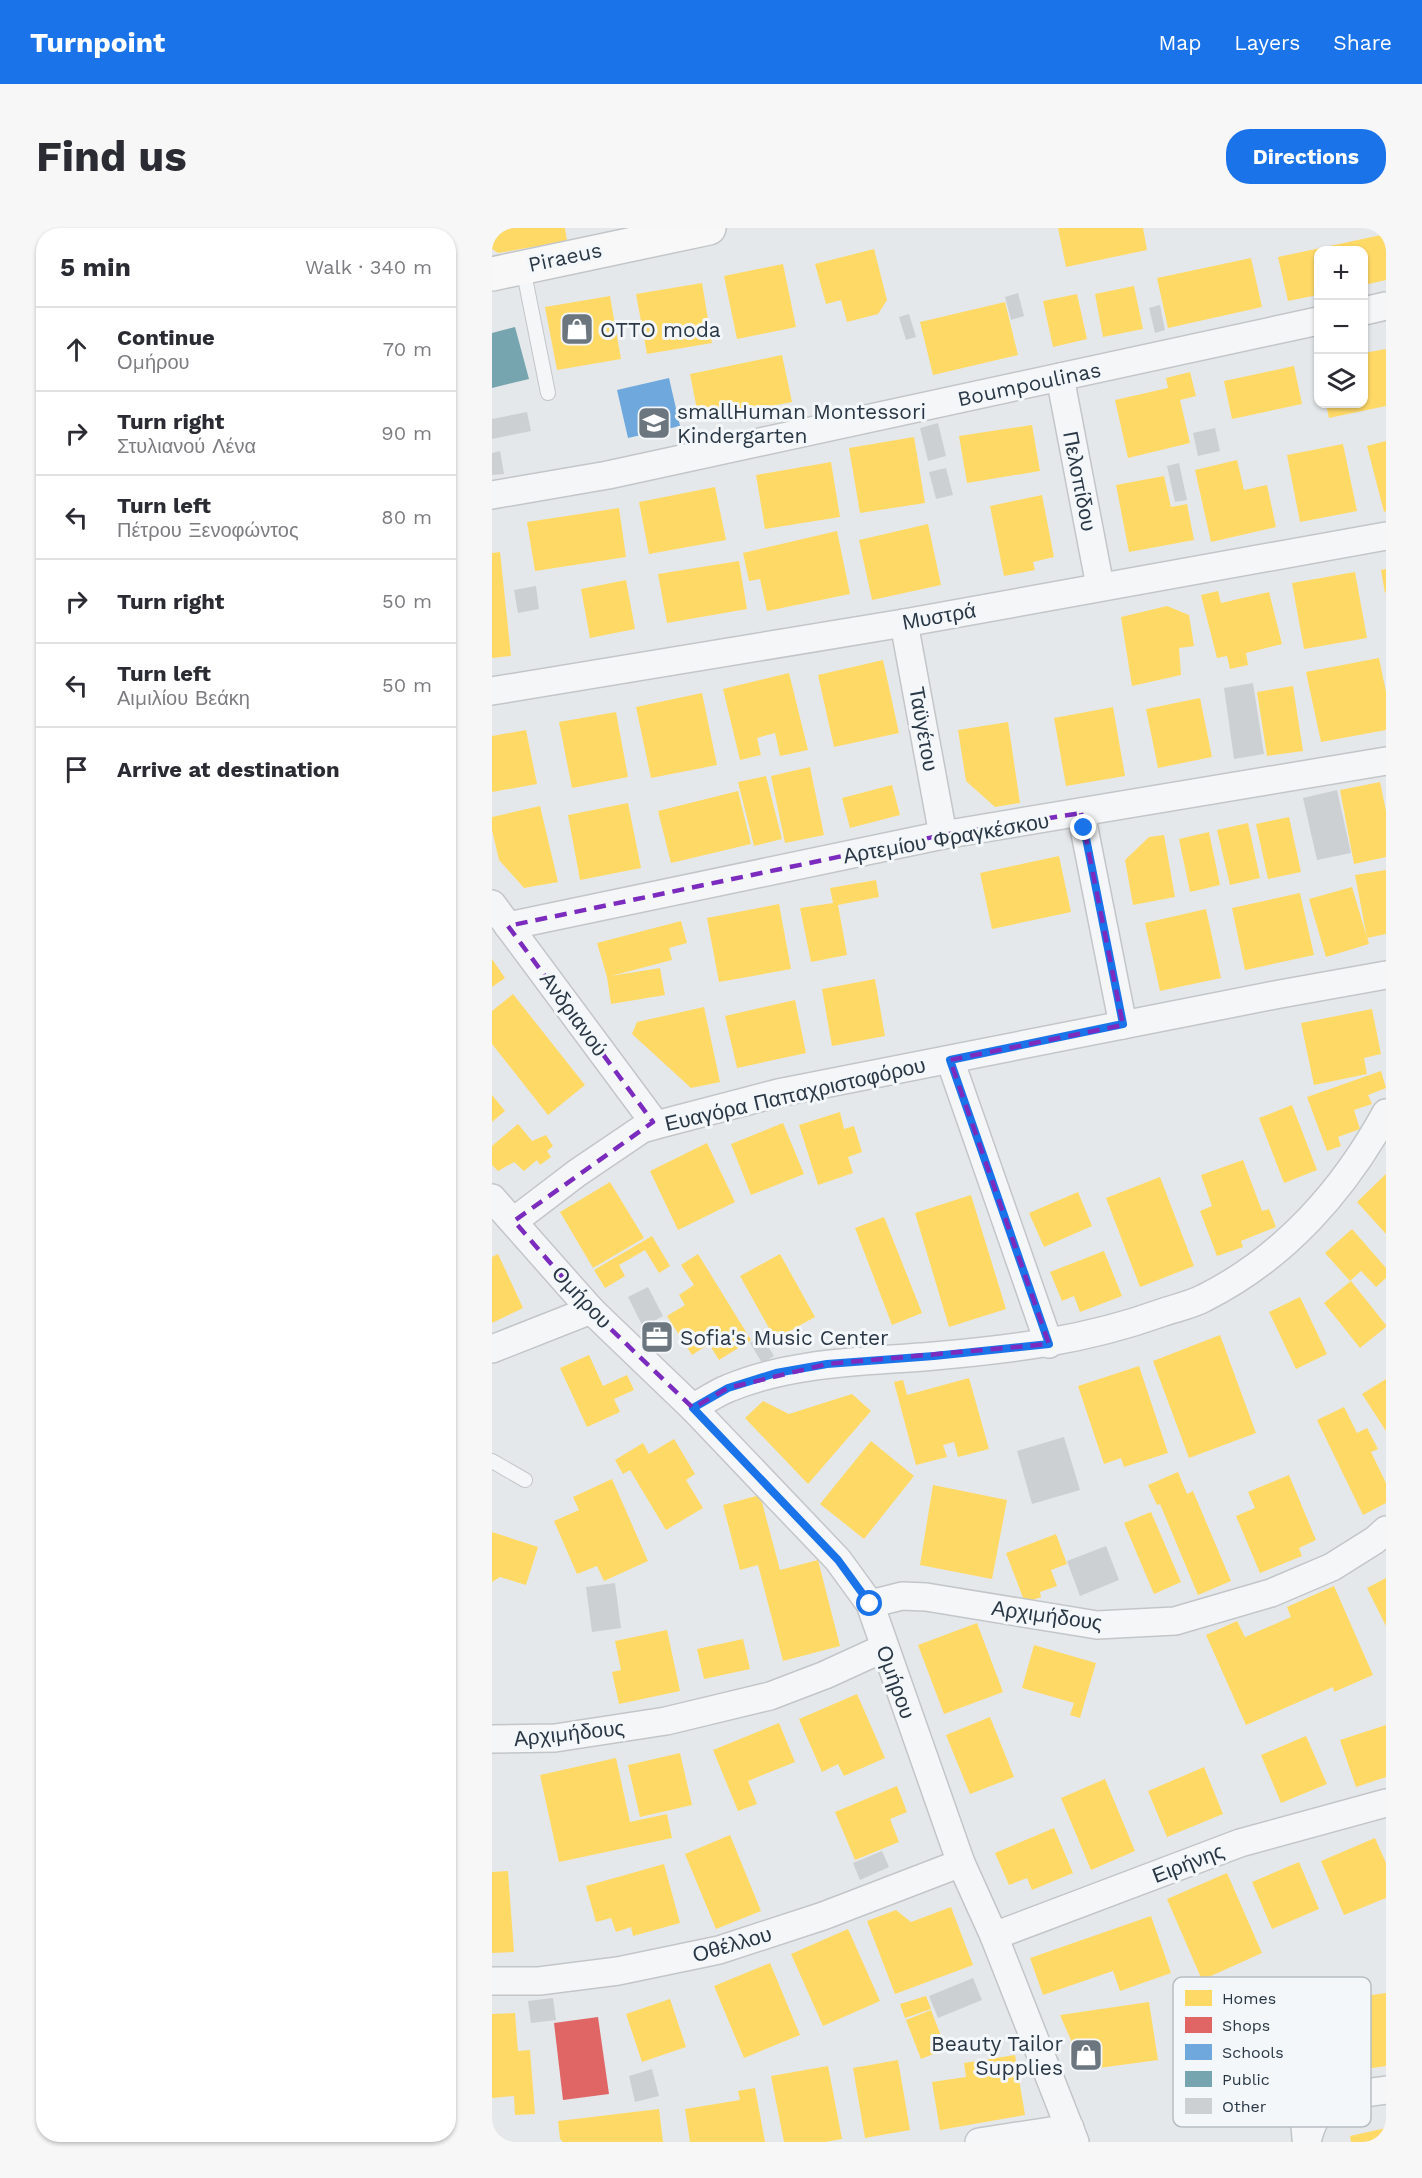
<!DOCTYPE html>
<meta charset="utf-8">
<style>
body{margin:0;font-family:"Work Sans",sans-serif;background:#f7f7f7;color:#2b2b33}
.controls{position:absolute;right:18px;top:18px;display:grid;overflow:hidden;border-radius:12px;box-shadow:0 2px 4px #0004}
.controls button{width:54px;height:54px;display:grid;place-items:center;padding:0;border:0;border-bottom:2px solid #e1e1e2;background:#fff;color:#2b2b33;font:30px sans-serif}
.stop{position:absolute;width:18px;height:18px;margin:-14px;border:4px solid #1a73e8;border-radius:50%;background:#fff}
.stop.end{background:#1a73e8;border-color:#fff;box-shadow:0 2px 6px #0008}
.list{margin:0;padding:0;list-style:none}
h2{display:flex;justify-content:space-between;align-items:center;height:78px;margin:0;padding:0 24px;font-size:26px}
h2 small{font-size:20px;font-weight:400;color:#7c7c81}
.list li{display:grid;grid-template-columns:39px 1fr auto;gap:18px;align-items:center;box-sizing:border-box;height:84px;padding:0 24px;border-top:2px solid #e1e1e2}
.list b{display:block;font-size:22px;white-space:nowrap}
.list p{margin:0;font-size:20px;white-space:nowrap;color:#7c7c81}
.list em{font-size:20px;font-style:normal;color:#7c7c81}
.icon{flex:none;width:33px;height:33px;fill:none;stroke:currentColor;stroke-width:2;stroke-linecap:round;stroke-linejoin:round}
.map{position:relative;flex:none;width:894px;height:1914px;overflow:hidden;border-radius:24px}
header{display:flex;align-items:center;gap:36px;box-sizing:border-box;height:84px;padding:0 30px;background:#1a73e8;color:#fff}
header strong{font-size:28px}
nav{display:flex;gap:33px;margin-inline-start:auto;font-size:21px}
.intro{display:flex;align-items:center;justify-content:space-between;box-sizing:border-box;height:144px;padding:0 36px}
h1{margin:0;font-size:42px}
.button{padding:15px 27px;border-radius:24px;background:#1a73e8;color:#fff;font-size:21px;font-weight:700}
main{display:flex;gap:36px;padding:0 36px}
aside{flex:1;background:#fff;border-radius:24px;box-shadow:0 2px 4px #0004}
.map>svg:first-child{display:block}
</style>
<header>
<strong>Turnpoint</strong>
<nav><a>Map</a><a>Layers</a><a>Share</a></nav>
</header>
<div class="intro"><h1>Find us</h1><a class="button">Directions</a></div>
<main>
<aside>
<h2>5 min<small>Walk · 340 m</small></h2>
<ul class="list">
<li><svg class="icon" aria-label="ahead" viewBox="0 0 24 24"><path d="M12 20V5M6 11l6-6 6 6"/></svg><div><b>Continue</b><p>Ομήρου</p></div><em>70 m</em></li>
<li><svg class="icon" aria-label="right" viewBox="0 0 24 24"><path d="M7 20v-9h11M14 6l5 5-5 5"/></svg><div><b>Turn right</b><p>Στυλιανού Λένα</p></div><em>90 m</em></li>
<li><svg class="icon" aria-label="left" viewBox="0 0 24 24"><path d="M17 20v-9H6M10 6l-5 5 5 5"/></svg><div><b>Turn left</b><p>Πέτρου Ξενοφώντος</p></div><em>80 m</em></li>
<li><svg class="icon" aria-label="right" viewBox="0 0 24 24"><path d="M7 20v-9h11M14 6l5 5-5 5"/></svg><div><b>Turn right</b></div><em>50 m</em></li>
<li><svg class="icon" aria-label="left" viewBox="0 0 24 24"><path d="M17 20v-9H6M10 6l-5 5 5 5"/></svg><div><b>Turn left</b><p>Αιμιλίου Βεάκη</p></div><em>50 m</em></li>
<li><svg class="icon" aria-label="arrive" viewBox="0 0 24 24"><path d="M6 21V4h12l-3 4 3 4H6"/></svg><div><b>Arrive at destination</b></div></li>
</ul>
</aside>
<div class="map">
<svg width="894" height="1914" viewBox="0 0 894 1914">
<rect width="100%" height="100%" fill="#e5e8ea"/>
<g fill="#ffd966">
<path d="M0,0H73L75,13L6,25L0,21Z"/>
<path d="M566,0H651L655,22L574,39Z"/>
<path d="M894,6V52L872,57V22H826V67L796,73L786,29Z"/>
<path d="M382,21L395,72L386,86L355,94L349,72L334,76L323,36Z"/>
<path d="M759,30L770,79L676,100L665,50Z"/>
<path d="M291,36L304,99L245,111L232,48Z"/>
<path d="M210,55L220,115L155,126L144,66Z"/>
<path d="M642,58L651,101L611,109L603,66Z"/>
<path d="M585,66L595,111L561,119L551,73Z"/>
<path d="M118,68L129,131L65,142L53,79Z"/>
<path d="M513,74L526,127L441,147L428,94Z"/>
<path d="M894,121V178L837,190L834,176H872V125Z"/>
<path d="M290,127L300,174L207,192L198,146Z"/>
<path d="M802,138L810,176L740,191L732,153Z"/>
<path d="M698,144L704,168L688,172L698,215L636,230L623,172L676,160L674,150Z"/>
<path d="M540,197L548,243L475,255L467,208Z"/>
<path d="M422,209L433,275L368,285L357,220Z"/>
<path d="M894,213V283L892,284L875,218Z"/>
<path d="M851,216L865,283L808,294L795,227Z"/>
<path d="M745,232L752,262L775,257L784,299L719,314L703,242Z"/>
<path d="M339,234L348,289L273,301L264,247Z"/>
<path d="M672,248L679,279L695,276L702,312L637,324L624,257Z"/>
<path d="M223,259L234,312L157,326L147,274Z"/>
<path d="M550,267L562,329L541,334L543,342L512,348L498,278Z"/>
<path d="M127,280L134,329L43,343L35,294Z"/>
<path d="M436,296L449,357L380,372L367,312Z"/>
<path d="M345,303L358,366L275,383L268,351L257,353L251,325Z"/>
<path d="M8,324L19,428L0,430V325Z"/>
<path d="M247,333L255,381L175,395L166,346Z"/>
<path d="M894,341V364L893,365L889,342Z"/>
<path d="M863,344L875,410L812,421L800,355Z"/>
<path d="M134,352L143,401L98,410L89,361Z"/>
<path d="M726,363L729,375L777,364L790,416L754,425L756,437L738,441L735,428L725,430L709,367Z"/>
<path d="M675,378L697,387L702,418L687,420L689,447L640,458L629,389Z"/>
<path d="M887,430L894,464V502L829,514L814,444Z"/>
<path d="M391,432L407,505L342,519L326,447Z"/>
<path d="M297,445L316,522L288,528L283,505L265,510L269,527L248,532L231,461Z"/>
<path d="M801,458L811,523L775,528L765,464Z"/>
<path d="M210,465L225,537L159,550L144,479Z"/>
<path d="M708,470L720,529L666,540L654,481Z"/>
<path d="M621,479L633,548L574,558L562,490Z"/>
<path d="M124,484L136,549L80,560L67,494Z"/>
<path d="M516,494L528,575L503,579L474,553L466,502Z"/>
<path d="M34,502L45,556L0,564V508Z"/>
<path d="M318,539L332,607L293,615L279,548Z"/>
<path d="M274,548L290,611L262,618L246,554Z"/>
<path d="M888,554L894,583V629L862,636L848,562Z"/>
<path d="M400,557L408,587L358,600L350,570Z"/>
<path d="M246,563L259,616L179,635L166,583Z"/>
<path d="M136,575L149,640L88,652L76,587Z"/>
<path d="M48,578L66,654L32,660L7,632L0,602V589Z"/>
<path d="M797,589L809,644L776,651L764,596Z"/>
<path d="M756,595L768,650L738,657L725,602Z"/>
<path d="M717,604L728,657L698,664L687,611Z"/>
<path d="M672,607L683,669L641,677L633,632L657,609Z"/>
<path d="M567,628L579,684L500,701L488,645Z"/>
<path d="M894,642V706L875,710L863,647Z"/>
<path d="M384,652L387,669L346,677L355,727L319,734L308,680L341,675L338,660Z"/>
<path d="M860,659L877,716L834,729L817,671Z"/>
<path d="M808,665L822,727L753,742L740,680Z"/>
<path d="M287,676L299,741L227,754L215,690Z"/>
<path d="M714,681L729,750L668,763L653,695Z"/>
<path d="M189,693L195,715L177,720L180,732L119,748L168,740L173,767L119,776L115,749L105,715Z"/>
<path d="M0,731L13,750L0,759Z"/>
<path d="M383,751L393,808L340,818L330,761Z"/>
<path d="M21,766L93,857L56,887L0,816V783Z"/>
<path d="M303,772L314,825L245,840L233,788Z"/>
<path d="M212,779L228,854L199,860L140,806L145,794Z"/>
<path d="M880,781L889,826L872,830L875,846L822,857L809,795Z"/>
<path d="M889,843L894,860L876,867L880,876L862,882L868,901L846,909L849,918L835,923L815,869Z"/>
<path d="M0,867L13,883L0,894Z"/>
<path d="M800,877L825,942L792,955L767,890Z"/>
<path d="M348,884L352,901L362,898L370,924L356,929L361,945L326,957L307,897Z"/>
<path d="M291,895L312,946L259,967L239,916Z"/>
<path d="M26,896L40,913L54,907L61,918L55,923L59,929L48,937L45,932L32,943L22,934L6,943L0,937V918Z"/>
<path d="M215,915L243,974L186,1002L158,943Z"/>
<path d="M751,932L770,983L777,981L784,999L749,1013L751,1019L725,1028L708,983L720,978L709,947Z"/>
<path d="M894,946V1006L865,974Z"/>
<path d="M668,949L702,1038L648,1059L614,970Z"/>
<path d="M118,954L152,1010L101,1040L68,984Z"/>
<path d="M586,964L600,998L552,1019L537,985Z"/>
<path d="M479,967L514,1081L457,1099L423,985Z"/>
<path d="M392,989L430,1085L400,1097L363,1000Z"/>
<path d="M860,1001L894,1040V1050L884,1059L869,1043L858,1053L833,1025Z"/>
<path d="M160,1008L178,1038L167,1045L153,1022L127,1037L133,1048L113,1060L102,1042Z"/>
<path d="M612,1023L630,1068L588,1084L582,1068L570,1073L558,1044Z"/>
<path d="M6,1026L31,1080L0,1095V1029Z"/>
<path d="M206,1026L259,1112L227,1132L217,1116L200,1127L175,1088L193,1077L187,1067L202,1057L189,1037Z"/>
<path d="M288,1026L323,1089L283,1111L248,1048Z"/>
<path d="M859,1053L894,1097V1099L868,1120L832,1075Z"/>
<path d="M808,1069L835,1126L804,1141L777,1084Z"/>
<path d="M728,1107L764,1205L697,1230L661,1133Z"/>
<path d="M97,1127L111,1158L135,1147L142,1162L122,1171L128,1184L95,1199L68,1140Z"/>
<path d="M647,1138L676,1225L632,1239L629,1230L612,1236L586,1158Z"/>
<path d="M477,1150L497,1221L466,1229L462,1214L451,1217L455,1229L424,1237L402,1154L411,1152L415,1167Z"/>
<path d="M894,1151V1203L870,1166Z"/>
<path d="M360,1166L379,1183L316,1256L253,1190L271,1173L297,1186Z"/>
<path d="M852,1179L865,1205L875,1200L886,1221L879,1224L894,1255V1275L871,1287L825,1192Z"/>
<path d="M182,1211L203,1246L194,1252L211,1280L174,1302L138,1242L131,1246L123,1232L151,1215L157,1226Z"/>
<path d="M379,1213L422,1248L372,1311L328,1276Z"/>
<path d="M686,1244L695,1266L701,1263L739,1353L706,1367L668,1276L665,1277L656,1257Z"/>
<path d="M797,1247L824,1312L807,1320L810,1328L768,1345L744,1288L763,1280L756,1264Z"/>
<path d="M120,1251L156,1333L112,1353L105,1338L85,1346L62,1293L87,1282L81,1269Z"/>
<path d="M441,1257L515,1272L500,1351L428,1337Z"/>
<path d="M268,1267L288,1342L326,1332L348,1418L291,1433L266,1337L248,1342L231,1277Z"/>
<path d="M659,1284L689,1354L662,1366L632,1295Z"/>
<path d="M0,1304L46,1319L34,1357L8,1349L0,1354Z"/>
<path d="M564,1306L575,1336L559,1342L565,1358L548,1364L549,1369L533,1375L514,1325Z"/>
<path d="M894,1350V1398L875,1360Z"/>
<path d="M842,1358L881,1447L842,1464L841,1459L754,1497L714,1407L745,1393L753,1409L799,1389L795,1379Z"/>
<path d="M485,1395L511,1464L452,1486L426,1417Z"/>
<path d="M175,1402L188,1463L127,1476L120,1444L129,1442L123,1413Z"/>
<path d="M251,1411L258,1441L212,1451L205,1421Z"/>
<path d="M542,1417L604,1435L588,1490L578,1487L582,1475L530,1460Z"/>
<path d="M365,1466L393,1530L352,1548L346,1536L330,1544L307,1491Z"/>
<path d="M498,1489L522,1549L478,1566L454,1507Z"/>
<path d="M287,1495L303,1534L256,1553L265,1576L246,1583L221,1522Z"/>
<path d="M894,1497V1549L864,1559L848,1512Z"/>
<path d="M814,1508L835,1556L789,1575L769,1527Z"/>
<path d="M188,1525L200,1577L148,1589L136,1537Z"/>
<path d="M124,1530L138,1594L175,1586L180,1610L67,1634L48,1547Z"/>
<path d="M712,1539L731,1586L675,1609L656,1563Z"/>
<path d="M613,1551L643,1623L599,1642L569,1570Z"/>
<path d="M405,1558L415,1584L398,1591L407,1614L363,1632L343,1584Z"/>
<path d="M562,1600L581,1645L540,1662L535,1650L517,1657L503,1625Z"/>
<path d="M238,1607L269,1683L224,1701L193,1626Z"/>
<path d="M883,1610L894,1635V1670L852,1687L829,1633Z"/>
<path d="M807,1634L827,1681L780,1701L760,1654Z"/>
<path d="M172,1636L188,1695L141,1708L139,1699L124,1704L119,1690L104,1694L94,1658Z"/>
<path d="M16,1643L22,1724L0,1725V1644Z"/>
<path d="M735,1645L770,1725L710,1752L675,1671Z"/>
<path d="M459,1679L481,1737L403,1766L375,1693L404,1682L419,1694Z"/>
<path d="M659,1688L679,1745L628,1763L621,1743L551,1767L538,1730Z"/>
<path d="M356,1701L388,1773L331,1798L299,1726Z"/>
<path d="M278,1735L308,1807L252,1830L222,1758Z"/>
<path d="M894,1765V1838L853,1844L843,1772Z"/>
<path d="M434,1768L439,1781L413,1790L408,1776Z"/>
<path d="M178,1771L194,1819L150,1834L134,1786Z"/>
<path d="M657,1774L666,1832L592,1842L568,1787Z"/>
<path d="M439,1782L454,1821L429,1831L414,1792Z"/>
<path d="M23,1785L26,1823L38,1822L43,1886L23,1887L22,1868L0,1870V1786Z"/>
<path d="M523,1827L533,1887L448,1902L440,1854L474,1849L472,1835Z"/>
<path d="M406,1832L418,1902L373,1910L361,1840Z"/>
<path d="M336,1838L350,1911L333,1914H292L279,1848Z"/>
<path d="M263,1860L273,1914H198L193,1881L248,1872L246,1863Z"/>
<path d="M167,1881L171,1914H71L68,1911L66,1893Z"/>
<path d="M894,1900V1914H859L858,1908Z"/>
</g>
<path fill="#e06666" d="M106,1789L117,1866L71,1872L62,1795Z"/>
<path fill="#6fa8dc" d="M177,150L188,198L136,210L125,162Z"/>
<path fill="#76a5af" d="M23,99L37,151L0,160V105Z"/>
<g fill="#cdd0d3">
<path d="M526,65L532,88L519,92L513,69Z"/>
<path d="M668,77L673,102L663,105L657,80Z"/>
<path d="M417,86L424,109L414,112L407,89Z"/>
<path d="M35,184L39,203L0,211V191Z"/>
<path d="M446,195L454,228L436,233L428,200Z"/>
<path d="M723,200L728,223L706,228L701,205Z"/>
<path d="M8,223L12,246L0,247V225Z"/>
<path d="M687,235L695,272L683,274L675,238Z"/>
<path d="M454,240L461,267L444,271L437,244Z"/>
<path d="M44,358L47,381L26,385L22,362Z"/>
<path d="M761,455L772,526L742,531L732,460Z"/>
<path d="M845,562L859,625L825,632L811,570Z"/>
<path d="M156,1059L171,1088L151,1099L136,1069Z"/>
<path d="M270,1108L282,1128L270,1135L258,1115Z"/>
<path d="M572,1209L588,1262L540,1276L525,1223Z"/>
<path d="M614,1318L627,1352L588,1368L575,1333Z"/>
<path d="M123,1355L129,1400L100,1404L94,1359Z"/>
<path d="M390,1623L397,1639L368,1652L361,1635Z"/>
<path d="M481,1750L490,1772L446,1790L437,1768Z"/>
<path d="M61,1770L64,1792L39,1795L36,1773Z"/>
<path d="M160,1841L167,1868L143,1874L137,1848Z"/>
</g>
<g fill="none" stroke-linecap="round" stroke-linejoin="round">
<defs>
<g id="lane">
<path d="M31,40L56,165"/>
<path d="M0,1233L33,1252"/>
</g>
<g id="street">
<path d="M872,83L894,78"/>
<path d="M568,149L608,358"/>
<path d="M0,267L116,247L826,93"/>
<path d="M412,395L451,607"/>
<path d="M0,463L412,395L894,308"/>
<path d="M589,585L631,797"/>
<path d="M0,676L164,897"/>
<path d="M16,698L451,607L894,533"/>
<path d="M458,832L557,1116"/>
<path d="M0,970L99,1082L201,1180L346,1332L378,1376L469,1635L502,1708L583,1914"/>
<path d="M22,993L85,945L150,901L164,897L286,865L788,766L894,747"/>
<path d="M0,1121L99,1082"/>
<path d="M201,1180C213,1173 224,1165 237,1160C302,1133 373,1134 442,1128C522,1121 594,1112 669,1085C683,1080 699,1077 712,1070C792,1030 852,962 894,885"/>
<path d="M378,1376L410,1368L434,1369L605,1397L683,1393L779,1365L840,1339L883,1312L894,1302"/>
<path d="M0,1511L63,1510L174,1493L278,1468L333,1447L392,1420"/>
<path d="M502,1708L748,1615L894,1575"/>
<path d="M0,1753H47L126,1743L227,1722L331,1688L469,1635"/>
<path d="M809,1848L814,1910"/>
<path d="M487,1914L578,1900"/>
<path d="M815,1914C825,1867 853,1868 894,1862"/>
</g>
<path id="secondary" d="M0,46L217,0"/>
</defs>
<use href="#lane" stroke="#c3c6c8" stroke-width="16"/>
<use href="#street" stroke="#c3c6c8" stroke-width="30"/>
<use href="#secondary" stroke="#c3c6c8" stroke-width="36"/>
<use href="#lane" stroke="#f5f6f7" stroke-width="14"/>
<use href="#street" stroke="#f5f6f7" stroke-width="27"/>
<use href="#secondary" stroke="#f8f8f8" stroke-width="33"/>
</g>
<g fill="none" stroke-linecap="round" stroke-linejoin="round">
<path stroke="#1a73e8" stroke-width="8" d="M378,1376L346,1332L201,1180L236,1160L284,1145L335,1136L442,1128L557,1116L458,832L631,796L592,600"/>
</g>
<path fill="none" stroke="#7b2cbf" stroke-width="4.5" stroke-dasharray="12 8" stroke-linejoin="round" d="M589,585L631,797L458,832L557,1116L335,1136L236,1160L201,1180L99,1082L22,993L161,894L16,698L451,607Z"/>
<defs>
<symbol id="shop-square" viewBox="-11 -11 22 22"><rect x="-9" y="-9" width="18" height="18" rx="4" fill="#6b767f" stroke="#f4f7f9"/><path d="M-5-2.5h2.3a2.7 3.5 0 0 1 5.4 0H5L5.5 6h-11ZM-1.5-2.5h3a1.5 2.3 0 0 0-3 0Z" fill="#fff"/></symbol>
<symbol id="school-square" viewBox="-11 -11 22 22"><rect x="-9" y="-9" width="18" height="18" rx="4" fill="#6b767f" stroke="#f4f7f9"/><path d="M0-5L7-2L0 1L-7-2ZM-4 1L0 2.5L4 1V4Q0 6-4 4Z" fill="#fff"/></symbol>
<symbol id="office-square" viewBox="-11 -11 22 22"><rect x="-9" y="-9" width="18" height="18" rx="4" fill="#6b767f" stroke="#f4f7f9"/><path d="M-6-3h4V-5.5h4V-3h4V5H-6ZM-1-4.5V-3h2v-1.5ZM-6 0V1H6V0Z" fill="#fff"/></symbol>
</defs>
<g fill-rule="evenodd">
<use href="#shop-square" x="66" y="82" width="38" height="38"/>
<use href="#school-square" x="143" y="176" width="38" height="38"/>
<use href="#office-square" x="146" y="1090" width="38" height="38"/>
<use href="#shop-square" x="575" y="1808" width="38" height="38"/>
</g>
<g text-anchor="middle" dominant-baseline="central" stroke-width="6" stroke-linejoin="round" paint-order="stroke">
<g font-size="21" fill="#2a3846" stroke="#f4f7f9">
<text transform="translate(73 29) rotate(-12)">Piraeus</text>
<text transform="translate(537 156) rotate(-12)">Boumpoulinas</text>
<text transform="translate(588 253) rotate(79)">Πελοπίδου</text>
<text transform="translate(447 388) rotate(-10)">Μυστρά</text>
<text transform="translate(432 501) rotate(80)">Ταϋγέτου</text>
<text transform="translate(454 610) rotate(-10)">Αρτεμίου Φραγκέσκου</text>
<text transform="translate(82 786) rotate(54)">Ανδριανού</text>
<text transform="translate(303 866) rotate(-13)">Ευαγόρα Παπαχριστοφόρου</text>
<text transform="translate(90 1069) rotate(47)">Ομήρου</text>
<text transform="translate(555 1387) rotate(8)">Αρχιμήδους</text>
<text transform="translate(404 1454) rotate(70)">Ομήρου</text>
<text transform="translate(77 1505) rotate(-6)">Αρχιμήδους</text>
<text transform="translate(696 1635) rotate(-21)">Ειρήνης</text>
<text transform="translate(240 1716) rotate(-16)">Οθέλλου</text>
</g>
<g font-size="21" fill="#2a3846" stroke="#f4f7f9" text-anchor="start">
<text x="108" y="101">OTTO moda</text>
<text x="185" y="183">smallHuman Montessori<tspan x="185" dy="24">Kindergarten</tspan></text>
<text x="188" y="1109">Sofia's Music Center</text>
<text x="571" y="1815" text-anchor="end">Beauty Tailor<tspan x="571" dy="24">Supplies</tspan></text>
</g>
</g>
<rect x="681" y="1749" width="198" height="150" rx="9" fill="#f4f7f9" stroke="#b7bec3" stroke-width="1.5"/>
<rect x="693" y="1762" width="27" height="16" fill="#ffd966"/>
<rect x="693" y="1789" width="27" height="16" fill="#e06666"/>
<rect x="693" y="1816" width="27" height="16" fill="#6fa8dc"/>
<rect x="693" y="1843" width="27" height="16" fill="#76a5af"/>
<rect x="693" y="1870" width="27" height="16" fill="#cdd0d3"/>
<g font-size="16" fill="#2a3846">
<text x="730" y="1776">Homes</text>
<text x="730" y="1803">Shops</text>
<text x="730" y="1830">Schools</text>
<text x="730" y="1857">Public</text>
<text x="730" y="1884">Other</text>
</g>
</svg>
<div class="controls">
<button>+</button>
<button>−</button>
<button><svg class="icon" aria-label="layers" viewBox="0 0 24 24"><path d="M12 4l9 5-9 5-9-5zM3 14l9 5 9-5"/></svg></button>
</div>
<div class="stop" style="left:378px;top:1376px"></div>
<div class="stop end" style="left:592px;top:600px"></div>
</div>
</main>
